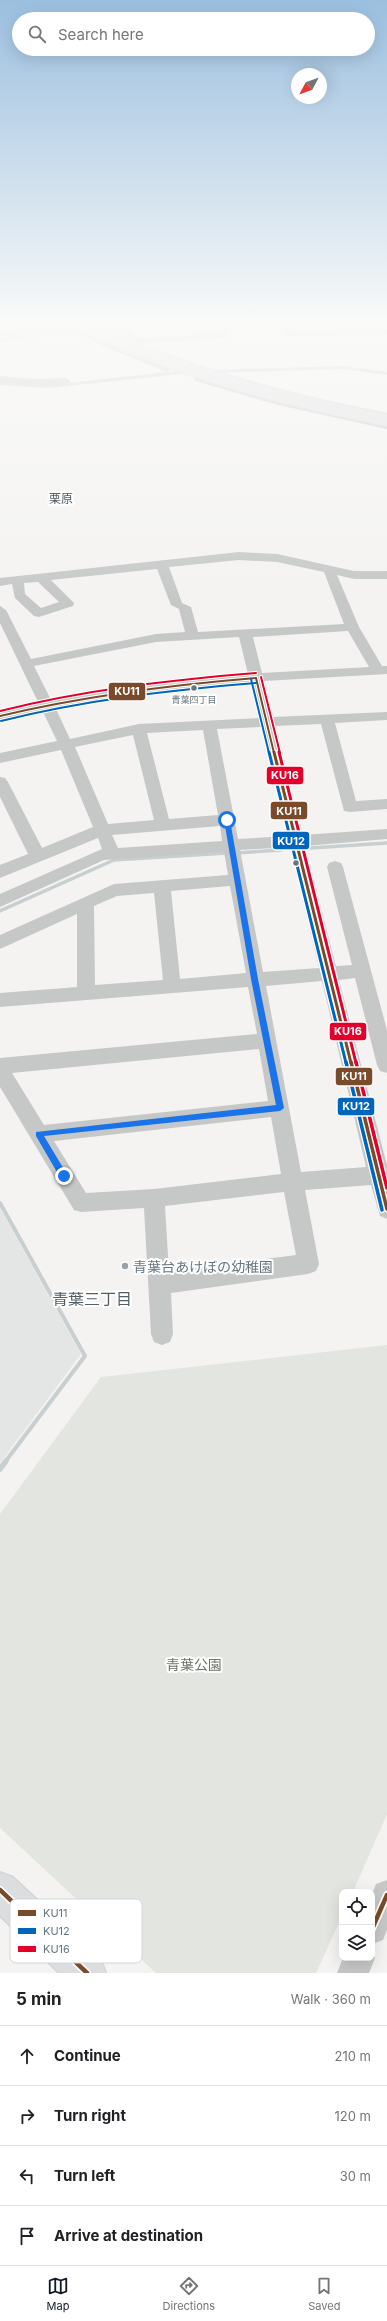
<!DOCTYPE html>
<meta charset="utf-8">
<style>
body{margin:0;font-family:Inter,"Noto Sans JP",sans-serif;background:#f2f2f2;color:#202124}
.controls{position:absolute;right:12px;bottom:12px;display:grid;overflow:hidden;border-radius:8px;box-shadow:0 4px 16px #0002}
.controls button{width:36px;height:36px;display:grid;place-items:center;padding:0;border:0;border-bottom:1px solid #e0e0e0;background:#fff;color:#202124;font:20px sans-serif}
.compass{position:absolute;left:291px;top:68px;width:36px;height:36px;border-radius:50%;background:#fff;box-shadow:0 4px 16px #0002;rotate:229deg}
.stop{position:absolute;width:12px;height:12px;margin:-9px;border:3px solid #1a73e8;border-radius:50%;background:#fff}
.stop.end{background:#1a73e8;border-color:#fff;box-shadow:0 1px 4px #0008}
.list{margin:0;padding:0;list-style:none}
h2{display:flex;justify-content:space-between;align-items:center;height:52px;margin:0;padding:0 16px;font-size:17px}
h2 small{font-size:13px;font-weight:400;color:#757577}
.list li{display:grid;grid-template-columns:26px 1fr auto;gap:12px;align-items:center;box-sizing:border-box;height:60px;padding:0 16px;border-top:1px solid #e0e0e0}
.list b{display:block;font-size:15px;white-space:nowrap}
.list em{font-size:13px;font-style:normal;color:#757577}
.icon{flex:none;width:22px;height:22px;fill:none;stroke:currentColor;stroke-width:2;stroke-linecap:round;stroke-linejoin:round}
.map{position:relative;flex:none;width:387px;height:1973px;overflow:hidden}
.search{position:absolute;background:#fff;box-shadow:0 4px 16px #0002;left:12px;right:12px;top:12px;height:44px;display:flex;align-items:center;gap:10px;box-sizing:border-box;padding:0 14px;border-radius:22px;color:#757577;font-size:15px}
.sheet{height:292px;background:#fff}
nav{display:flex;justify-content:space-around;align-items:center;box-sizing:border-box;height:56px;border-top:1px solid #e0e0e0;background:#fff;font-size:11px;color:#757577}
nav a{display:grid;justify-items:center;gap:2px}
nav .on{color:#111827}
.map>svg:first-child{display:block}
</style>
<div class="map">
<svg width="387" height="1973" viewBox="0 0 387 1973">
<rect width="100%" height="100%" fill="#f4f3f2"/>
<path fill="#e4e5e5" d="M0,1208L81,1354L0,1463Z"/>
<path fill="#e2e5e0" d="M387,1345V1814L353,1892H342V1916L316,1973H156L0,1828V1514L101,1377Z"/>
<path fill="#c7cfd1" d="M343,366L387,372V375L344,369L183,374L47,388L0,385V381L51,385L175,371Z"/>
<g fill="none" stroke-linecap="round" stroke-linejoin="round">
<path stroke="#c7cfd1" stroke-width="2" d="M0,334L74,322"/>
<g stroke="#c7cfd1" stroke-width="3.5">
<path d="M311,848L387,843"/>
<path d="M236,853L281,850"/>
<path d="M0,911L114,860L227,853"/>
</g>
<path stroke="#c7cfd1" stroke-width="4" d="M0,1203L85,1356L5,1462"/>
<path stroke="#c7cfd1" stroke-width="5.5" d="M0,1469L6,1461"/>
<defs>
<g id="major">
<path d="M84,322H109L103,325L0,341V335Z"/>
<path d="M0,1872L13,1877L101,1959L106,1973H59L0,1916Z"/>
</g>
</defs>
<use href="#major" stroke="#d0d0d0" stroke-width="2"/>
<g fill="#c6c8c8" fill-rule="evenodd">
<path d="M39,322H49L45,326L33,329L28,326Z"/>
<path d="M56,322H67L172,369L167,372L164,371L100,345Z"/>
<path d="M103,322H114L140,338L219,333L215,322H224L229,335L224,338L138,344Z"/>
<path d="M283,322H291L295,330L387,329V335L291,336L286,333Z"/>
<path d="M0,376L36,379L66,378L71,381C63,390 13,383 0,382Z"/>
<path d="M198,376L280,399L387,423V429L274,404L195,381L193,379Z"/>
<path d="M239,552L277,554L354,571H387V579H354L337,575L359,627L382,666H387V674L264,681L273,717L387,712V720L335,723L356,801L387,799V809L350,812L344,811L321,724L275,726L303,835L387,829V839L305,846L336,966L352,965L327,867L329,863L335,861L341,863L343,867L387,1030V1073L380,1071L377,1065L355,978L339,980L387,1165V1219L380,1216L371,1185L305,1190L319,1264L316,1271L308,1274L171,1293L173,1334L170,1342L162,1345L154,1342L151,1334L144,1208L81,1212L74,1210L0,1087V1058L257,1034L248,987L0,1007V993L77,987V914L0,949V935L114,884L228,875L224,852L104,860L0,907V894L102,849L98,838L0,878V865L28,854L0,797V777L5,778L8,782L42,848L93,827L61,750L0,763V753L57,741L42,710L0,720V712L38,702L0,623V606L6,610L31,659L156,634L185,632L179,609L171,605L157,569L51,580L74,603L73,606L39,617L34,616L15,598L12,584L0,586V578ZM239,560L277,562L324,572L344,624L198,632L191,607L182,603L169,567ZM38,582L59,602L41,608L25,594L24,583ZM348,631L369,667L262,673L253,637ZM239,637L248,674L144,684L51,700L34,666L156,642ZM250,682L259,718L139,724L70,739L55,707L144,693ZM261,727L287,836L238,839L217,729ZM203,730L218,815L169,819L147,733ZM133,735L154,820L108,824L75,747ZM220,826L222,841L118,848L112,835ZM290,847L319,968L263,972L240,850ZM230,886L246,973L180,979L171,891ZM154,893L163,980L95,985L94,906L117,896ZM322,981L366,1167L301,1172L266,986ZM259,1049L268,1101L44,1125L12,1073ZM271,1117L281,1174L154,1189L86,1193L54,1141ZM284,1192L296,1255L169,1272L165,1206Z"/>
<path d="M387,1880V1930L383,1940L372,1944V1894L376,1884Z"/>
<path d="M372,1952L375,1958L369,1973H337L343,1958H372Z"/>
</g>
<use href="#major" fill="#dcddde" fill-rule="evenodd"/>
<defs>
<path id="highway-bridge" d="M77,322C176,371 279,399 387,420"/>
</defs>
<use href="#highway-bridge" stroke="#cfd0d0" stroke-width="14" stroke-linecap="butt"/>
<use href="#highway-bridge" stroke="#dcddde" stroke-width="12"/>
<defs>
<g id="bus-1-far3">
<path d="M256,678L274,753"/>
<path d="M0,716C84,696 170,685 256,678"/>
</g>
<path id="bus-1-far2" d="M274,752L351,1063"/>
<path id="bus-1-far1" d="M351,1062L387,1209"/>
<g id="bus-1">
<path d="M0,1890L87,1973"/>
<path d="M372,1929L387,1895"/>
</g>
<g id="bus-2-far2">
<path d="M251,679L269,753"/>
<path d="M1,721C85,700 170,690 256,683"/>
</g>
<path id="bus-2-far1" d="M269,752L346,1063"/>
<path id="bus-2" d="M346,1062L382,1210"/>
<g id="bus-3-far2">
<path d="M261,677L280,753"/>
<path d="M0,711C84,690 169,680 256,673"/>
</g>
<path id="bus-3-far1" d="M279,752L356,1063"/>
<path id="bus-3" d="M356,1062L387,1188"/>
</defs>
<use href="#bus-1-far3" stroke="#fff" stroke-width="4"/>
<use href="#bus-1-far2" stroke="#fff" stroke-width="6"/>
<use href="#bus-1-far1" stroke="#fff" stroke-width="6"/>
<use href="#bus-1" stroke="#fff" stroke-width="8"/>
<use href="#bus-2-far2" stroke="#fff" stroke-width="4"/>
<use href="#bus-2-far1" stroke="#fff" stroke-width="6"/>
<use href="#bus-2" stroke="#fff" stroke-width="6"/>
<use href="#bus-3-far2" stroke="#fff" stroke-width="4"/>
<use href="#bus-3-far1" stroke="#fff" stroke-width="6"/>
<use href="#bus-3" stroke="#fff" stroke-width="6"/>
<use href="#bus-1-far3" stroke="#7a4b2a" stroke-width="2"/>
<use href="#bus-1-far2" stroke="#7a4b2a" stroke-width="3"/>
<use href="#bus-1-far1" stroke="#7a4b2a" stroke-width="3.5"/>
<use href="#bus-1" stroke="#7a4b2a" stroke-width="4.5"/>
<use href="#bus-2-far2" stroke="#0065bd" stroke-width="2"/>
<use href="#bus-2-far1" stroke="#0065bd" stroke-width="3"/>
<use href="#bus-2" stroke="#0065bd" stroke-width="3.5"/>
<use href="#bus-3-far2" stroke="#e4002b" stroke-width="2"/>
<use href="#bus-3-far1" stroke="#e4002b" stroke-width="3"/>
<use href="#bus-3" stroke="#e4002b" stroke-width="3.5"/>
</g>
<linearGradient id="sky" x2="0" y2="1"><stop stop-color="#9bbfdf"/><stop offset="0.54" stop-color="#fafaf9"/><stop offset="1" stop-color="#fafaf9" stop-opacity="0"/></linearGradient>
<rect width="387" height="598" fill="url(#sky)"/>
<path fill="#1a73e8" d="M227,818L230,820L258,979L284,1108L280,1111L44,1136L68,1176L67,1179H61L36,1136V1132L276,1105L251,979L224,820Z"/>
<g fill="#66767f" stroke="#fff" stroke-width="1.5">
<circle cx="194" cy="688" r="3.5"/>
<circle cx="296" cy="863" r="3.5"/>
</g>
<circle fill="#98a2a7" stroke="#fff" stroke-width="1.5" cx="125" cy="1266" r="4"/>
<g text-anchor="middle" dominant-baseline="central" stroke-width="4" stroke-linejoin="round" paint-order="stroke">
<g font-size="9" fill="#66767f" stroke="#fff">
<text x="194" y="699">青葉四丁目</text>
</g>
<g font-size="12" fill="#545e65" stroke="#fff">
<text x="61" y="498">栗原</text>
</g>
<g font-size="14" fill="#66767f" stroke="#fff" text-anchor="start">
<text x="133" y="1266">青葉台あけぼの幼稚園</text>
</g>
<g font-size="14" fill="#697765" stroke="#fff">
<text x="194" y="1664">青葉公園</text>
</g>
<g font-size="16" fill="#545e65" stroke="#fff">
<text x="92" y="1299">青葉三丁目</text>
</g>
</g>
<rect x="10" y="1899" width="132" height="64" rx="6" fill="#fff" stroke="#d1d6d9" stroke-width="1"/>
<rect x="18" y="1910" width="18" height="6" fill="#7a4b2a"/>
<rect x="18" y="1928" width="18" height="6" fill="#0065bd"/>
<rect x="18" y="1946" width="18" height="6" fill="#e4002b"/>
<g font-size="11" fill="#66767f">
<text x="43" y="1917">KU11</text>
<text x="43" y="1935">KU12</text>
<text x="43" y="1953">KU16</text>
</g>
<g stroke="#fff" stroke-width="1.5">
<rect x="108" y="682" width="38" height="19" rx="4" fill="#7a4b2a"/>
<rect x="266" y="766" width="38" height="19" rx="4" fill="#e4002b"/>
<rect x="270" y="801" width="38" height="19" rx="4" fill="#7a4b2a"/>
<rect x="272" y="831" width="38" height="19" rx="4" fill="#0065bd"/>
<rect x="329" y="1022" width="38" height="19" rx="4" fill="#e4002b"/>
<rect x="335" y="1067" width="38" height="19" rx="4" fill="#7a4b2a"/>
<rect x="337" y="1097" width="38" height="19" rx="4" fill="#0065bd"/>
</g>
<g font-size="11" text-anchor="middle" font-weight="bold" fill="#fff">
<text x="127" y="695">KU11</text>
<text x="285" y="779">KU16</text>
<text x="289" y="815">KU11</text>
<text x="291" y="845">KU12</text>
<text x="348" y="1035">KU16</text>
<text x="354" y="1080">KU11</text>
<text x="356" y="1110">KU12</text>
</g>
</svg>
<div class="controls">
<button><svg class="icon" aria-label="locate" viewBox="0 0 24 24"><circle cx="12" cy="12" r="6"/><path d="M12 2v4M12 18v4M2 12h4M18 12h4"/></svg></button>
<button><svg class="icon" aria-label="layers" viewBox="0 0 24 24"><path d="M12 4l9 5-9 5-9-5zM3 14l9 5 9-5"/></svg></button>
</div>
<svg class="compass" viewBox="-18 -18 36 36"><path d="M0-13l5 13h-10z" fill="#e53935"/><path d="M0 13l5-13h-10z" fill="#757577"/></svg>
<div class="stop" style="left:227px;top:820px"></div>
<div class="stop end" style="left:64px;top:1176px"></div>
<div class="search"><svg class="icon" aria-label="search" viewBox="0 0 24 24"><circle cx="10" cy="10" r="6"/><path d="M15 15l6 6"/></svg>Search here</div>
</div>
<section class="sheet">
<h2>5 min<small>Walk · 360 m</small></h2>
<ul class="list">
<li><svg class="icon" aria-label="ahead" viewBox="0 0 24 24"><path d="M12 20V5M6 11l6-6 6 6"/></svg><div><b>Continue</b></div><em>210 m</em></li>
<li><svg class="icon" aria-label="right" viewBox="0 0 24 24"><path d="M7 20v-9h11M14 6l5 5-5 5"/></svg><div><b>Turn right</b></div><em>120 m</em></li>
<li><svg class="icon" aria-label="left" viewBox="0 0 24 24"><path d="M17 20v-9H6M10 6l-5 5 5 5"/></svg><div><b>Turn left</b></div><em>30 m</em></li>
<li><svg class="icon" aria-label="arrive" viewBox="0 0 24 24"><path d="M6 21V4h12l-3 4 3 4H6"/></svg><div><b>Arrive at destination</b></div></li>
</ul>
</section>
<nav>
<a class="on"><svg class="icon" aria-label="map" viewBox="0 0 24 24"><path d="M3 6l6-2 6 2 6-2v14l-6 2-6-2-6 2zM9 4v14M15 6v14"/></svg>Map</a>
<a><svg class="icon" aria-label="directions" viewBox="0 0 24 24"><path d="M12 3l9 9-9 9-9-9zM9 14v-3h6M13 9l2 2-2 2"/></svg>Directions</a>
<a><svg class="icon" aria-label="saved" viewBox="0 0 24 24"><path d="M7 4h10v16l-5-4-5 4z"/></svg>Saved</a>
</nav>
